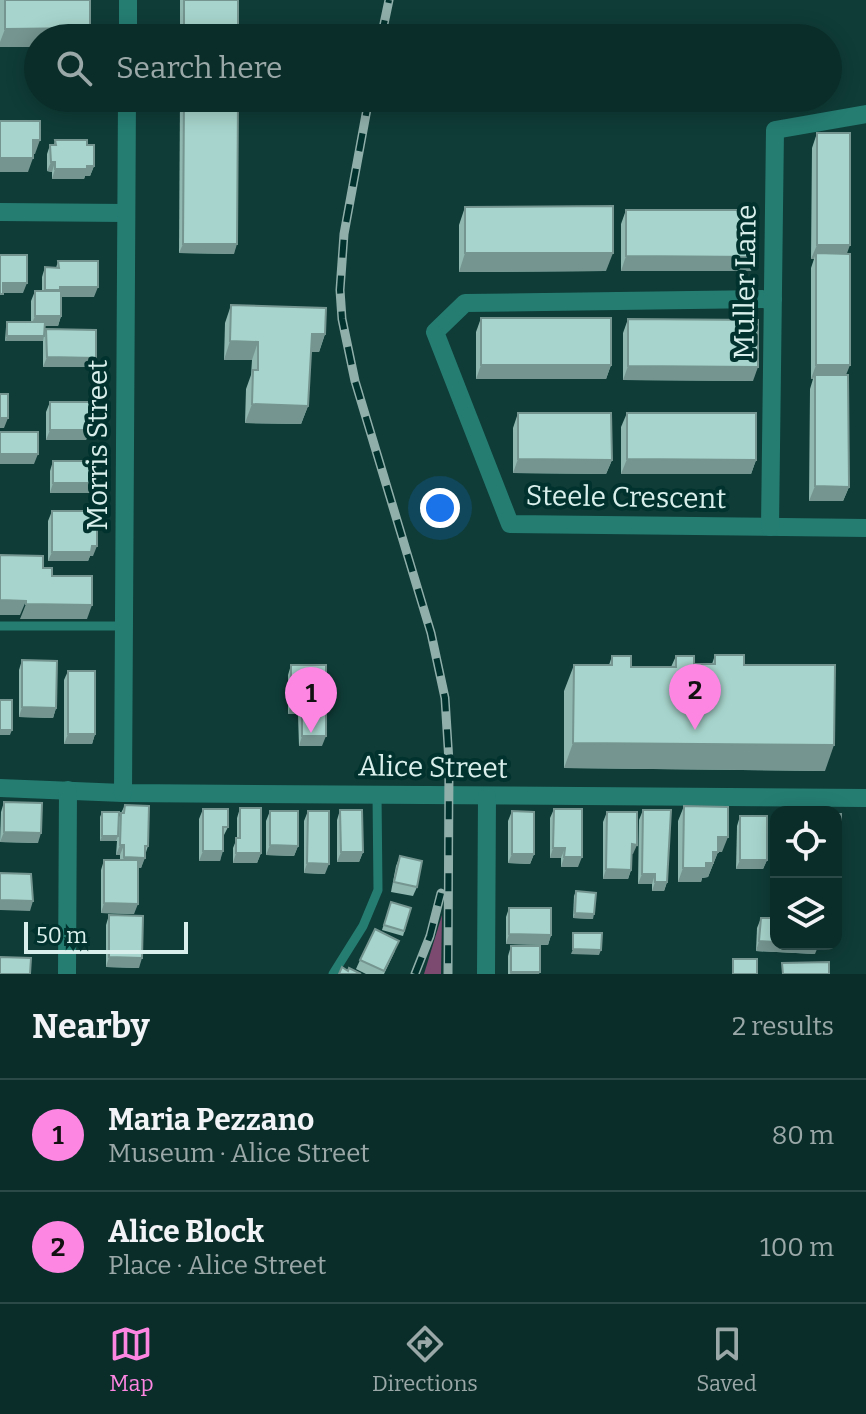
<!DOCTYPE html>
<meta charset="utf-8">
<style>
body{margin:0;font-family:Bitter,serif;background:#193935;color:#f1f3f6}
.controls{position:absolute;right:24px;bottom:24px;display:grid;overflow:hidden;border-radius:16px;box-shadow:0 4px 20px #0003}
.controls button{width:72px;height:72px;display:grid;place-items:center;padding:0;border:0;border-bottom:2px solid #2b4946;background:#0b2d29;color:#f1f3f6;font:40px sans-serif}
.scale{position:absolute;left:24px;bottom:20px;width:164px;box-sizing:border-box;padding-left:8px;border:4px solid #d8efeb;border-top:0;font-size:22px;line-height:28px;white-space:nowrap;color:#d8efeb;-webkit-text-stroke:6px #02322d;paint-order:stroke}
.you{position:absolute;left:440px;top:508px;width:28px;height:28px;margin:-20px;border:6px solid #fff;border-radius:50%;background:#1a73e8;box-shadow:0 0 0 12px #1a73e833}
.badge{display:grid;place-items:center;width:52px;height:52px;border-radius:50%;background:#fd86e2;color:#111;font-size:26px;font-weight:700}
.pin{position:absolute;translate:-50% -66px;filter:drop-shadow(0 2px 4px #0008)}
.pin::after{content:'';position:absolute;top:42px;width:28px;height:24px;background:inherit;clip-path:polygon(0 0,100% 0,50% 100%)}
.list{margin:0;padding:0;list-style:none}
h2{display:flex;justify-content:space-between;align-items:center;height:104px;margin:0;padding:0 32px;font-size:34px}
h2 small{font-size:26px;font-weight:400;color:#9aa8a8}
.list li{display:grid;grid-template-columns:52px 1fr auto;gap:24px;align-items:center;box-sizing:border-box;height:112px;padding:0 32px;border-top:2px solid #2b4946}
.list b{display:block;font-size:30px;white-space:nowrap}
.list p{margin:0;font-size:26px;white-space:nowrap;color:#9aa8a8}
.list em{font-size:26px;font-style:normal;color:#9aa8a8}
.icon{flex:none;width:44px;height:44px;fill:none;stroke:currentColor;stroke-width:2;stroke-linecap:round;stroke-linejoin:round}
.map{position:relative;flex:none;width:866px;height:974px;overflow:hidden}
.search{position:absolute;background:#0b2d29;box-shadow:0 4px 20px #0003;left:24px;right:24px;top:24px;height:88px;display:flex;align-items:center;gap:20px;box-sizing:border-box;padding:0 28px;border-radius:44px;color:#9aa8a8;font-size:30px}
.sheet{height:328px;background:#0b2d29}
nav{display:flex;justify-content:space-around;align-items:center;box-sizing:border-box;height:112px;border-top:2px solid #2b4946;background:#0b2d29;font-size:22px;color:#9aa8a8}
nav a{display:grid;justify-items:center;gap:4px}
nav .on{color:#fd86e2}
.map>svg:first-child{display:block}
</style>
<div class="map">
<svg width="866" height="974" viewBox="0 0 866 974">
<rect width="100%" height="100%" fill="#0f3c37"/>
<path fill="#7c4a70" d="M442,915L441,974H424Z"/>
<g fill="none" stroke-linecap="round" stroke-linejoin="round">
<g stroke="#257d72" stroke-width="9">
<path d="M0,626H124"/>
<path d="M333,974L363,926L378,890L377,794"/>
</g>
<g stroke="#257d72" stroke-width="18">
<path d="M128,38V0"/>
<path d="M0,212L126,213"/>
<path d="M773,299L465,303L435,332L510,524L866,528"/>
<path d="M770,527L775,130L866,114"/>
<path d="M0,788L123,793L866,798"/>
<path d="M123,793L127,98"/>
<path d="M67,974L68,790"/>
<path d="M486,974L487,796"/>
</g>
<defs>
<g id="rail">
<path d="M381,38L389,0"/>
<path d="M369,98L344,234L340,290L342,319L355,381L431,633L445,698L449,762L448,974"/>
<path d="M415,974L430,936L441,893"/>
</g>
</defs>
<use href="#rail" stroke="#90afab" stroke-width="9"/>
<use href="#rail" stroke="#02322d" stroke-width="6" stroke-dasharray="18" stroke-linecap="butt"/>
</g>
<g fill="#90b7b0">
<path d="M0,0H90L38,38V47H0Z"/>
<rect x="180" y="0" width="58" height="38"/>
<path d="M180,98H238L234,254L179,253Z"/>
<path d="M817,133L847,254L846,375L849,487L843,501H809L810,389L813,379H811V268L814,259H811L812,148Z"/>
<path d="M55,140L87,145L94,166L90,176H85L84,179H52V172L47,171V154L50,145H54Z"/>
<path d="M465,207L606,271L459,272V225Z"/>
<path d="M626,210L751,271H621V224Z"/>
<path d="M58,261L94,297H61V316L58,326H44V335L46,329L92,367H43V340L5,341L6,327L7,322H31V301L35,291H42V277L45,267L56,268Z"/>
<path d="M231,305L325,334L319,352H311L308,406L301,424L245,423L246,389L251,375L252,360H224L225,323Z"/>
<path d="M481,318L611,365L606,379H476V332Z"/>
<path d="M628,319L753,381L623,380V333Z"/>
<path d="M50,402L90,430L86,440H46V412Z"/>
<path d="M518,413L612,460L606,474L513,473V428Z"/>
<path d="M627,413L756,460L751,474H621V427Z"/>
<path d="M53,461L91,493H50V471Z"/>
<path d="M52,511L93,556H90L88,561H48V521Z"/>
<path d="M715,655L744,665L825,771L564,768V691L574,665H609L612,656L631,667H671L676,656L694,664H712Z"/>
<path d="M22,660L56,708L53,718L19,717V670Z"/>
<path d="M291,665L322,746H299L298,714H288V675Z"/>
<path d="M68,671L95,734L92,744H64V680Z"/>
<path d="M4,802L38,843L0,842L1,812Z"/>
<path d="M125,805L148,846L141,868L138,867L134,914L101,913V870L104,860H120V855H116L117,841H100V817L102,812L119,817Z"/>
<path d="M684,806L722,852H718L708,877L702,878L701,882H678V821Z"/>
<path d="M240,808L261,853L257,863H233V848L237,838V818Z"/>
<path d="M203,809L228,827L223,837L220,861H199V819Z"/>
<path d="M554,809L578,867H561V858H550V818Z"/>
<path d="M340,810L363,852L359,862H337V820Z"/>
<path d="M643,810L667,882L664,891H652V884H638L639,820Z"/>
<path d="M270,811L298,846L294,856L266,855V821Z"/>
<path d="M308,811L325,874L304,873V821Z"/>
<path d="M512,811L534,854L530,864L508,863V821Z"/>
<path d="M607,812L633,854H631V870L628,879H603V822Z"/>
<path d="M740,816L767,860L763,869H736L737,826Z"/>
<path d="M400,856L417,887L413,896L391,892L396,866Z"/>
<path d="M576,891L593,919L573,918L574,896Z"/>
<path d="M391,902L411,908L403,936L382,930Z"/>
<path d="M509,908L551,935L548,945L506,944V917Z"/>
<path d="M109,915L139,968L106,967V925Z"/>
<path d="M761,918L815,954L756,951L757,928Z"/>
<path d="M511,946L539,974H508V956Z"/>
<path d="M395,951L384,974H366L356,969L360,960Z"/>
</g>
<g fill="#759590">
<path d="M90,28L86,38H38V47H0V42L5,29Z"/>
<path d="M33,140H40L35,154H28Z"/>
<path d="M0,158H33L28,172H0Z"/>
<path d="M51,162H55L52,172L47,171Z"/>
<path d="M94,166L90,176H85L84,179H52L55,169Z"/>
<path d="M183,244H237L234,254L179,253Z"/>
<path d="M817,245H850L845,259L816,253L814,259H811Z"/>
<path d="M465,253H613L606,271L459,272Z"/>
<path d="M626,256L756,257L751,271H621Z"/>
<path d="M3,283H27L23,293H0Z"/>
<path d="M60,287H98L94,297H58L42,299L45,290Z"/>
<path d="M35,316H61L58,326H31Z"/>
<path d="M312,334H325L319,352H306Z"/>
<path d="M7,336H44L43,341H5Z"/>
<path d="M230,341L258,342L252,360H224Z"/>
<path d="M47,357L96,358L92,367H43Z"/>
<path d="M481,365H611L606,379H476Z"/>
<path d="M816,365H850L844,380L815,375L813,379H811Z"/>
<path d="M628,366L758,367L753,381L623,380Z"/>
<path d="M252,404L308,406L301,424L245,423Z"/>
<path d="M0,418H8L4,428H0Z"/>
<path d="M50,430H90L86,440H46Z"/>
<path d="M0,454H38L34,464H0Z"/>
<path d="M518,459L612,460L606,474L513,473Z"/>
<path d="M627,459L756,460L751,474H621Z"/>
<path d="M53,483H94L91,493H50Z"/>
<path d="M815,486L849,487L843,501H809Z"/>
<path d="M92,546H97L93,556H90L88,561H48L52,552Z"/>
<path d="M0,600L26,601L20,615H0Z"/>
<path d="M26,604L92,605L87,619H20Z"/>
<path d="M291,704H302L298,714H288Z"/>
<path d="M22,707L56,708L53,718L19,717Z"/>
<path d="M0,730H12L10,735H0Z"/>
<path d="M68,734H95L92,744H64Z"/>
<path d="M302,736H326L322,746H299Z"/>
<path d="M573,743L834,745L825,771L564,768Z"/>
<path d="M4,832L41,833L38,843L0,842Z"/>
<path d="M102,836H118L116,841H100Z"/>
<path d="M718,837H728L722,852H713Z"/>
<path d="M632,844L637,845L633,854H628Z"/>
<path d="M120,845H124L120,855H116Z"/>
<path d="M270,845L298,846L294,856L266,855Z"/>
<path d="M836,845H841L837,855H836Z"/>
<path d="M553,848H565L561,858H550Z"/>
<path d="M203,851H223L220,861H199Z"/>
<path d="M341,852H363L359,862H337Z"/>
<path d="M713,852H718L708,877L702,878L701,882H678L683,868Z"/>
<path d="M236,853H261L257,863H233Z"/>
<path d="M512,854H534L530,864L508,863Z"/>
<path d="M124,857L145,858L141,868L120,867Z"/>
<path d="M564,857H582L578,867H561Z"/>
<path d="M740,860H767L763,869H736Z"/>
<path d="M307,863L329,864L325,874L304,873Z"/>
<path d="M606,869L631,870L628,879H603Z"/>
<path d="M642,874H655L652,884H638Z"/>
<path d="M655,882H667L664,891H652Z"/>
<path d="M0,900L33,901L30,911L0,910Z"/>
<path d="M104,903L138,904L134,914L101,913Z"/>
<path d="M575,913L594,914L593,919L573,918Z"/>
<path d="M509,934L551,935L548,945L506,944Z"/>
<path d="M759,941L776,942V944H819L815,954L756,951Z"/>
<path d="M573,949L601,950L599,955L571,954Z"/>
<path d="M109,957L142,958L139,968L106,967Z"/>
<path d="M511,972H540L539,974H510Z"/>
</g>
<g fill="#a7d5cd" stroke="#759590" stroke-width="2">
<path d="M5,0H90V28L5,29Z"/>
<rect x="184" y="0" width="54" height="38"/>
<path d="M184,98H238L237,244H183Z"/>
<path d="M0,121H40V140H33V158H0Z"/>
<rect x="817" y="133" width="33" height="112"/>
<path d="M55,140H87V145H94V166H87V169H55V162H51L50,145H56Z"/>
<path d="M613,206V253H465V207Z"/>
<path d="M626,210H756V257L626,256Z"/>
<path d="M816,253L850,254V365H816Z"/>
<path d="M0,255H27V283H3V294H0Z"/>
<path d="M58,261H98V287H60V290H45V267L59,268Z"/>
<rect x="35" y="291" width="26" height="25"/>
<path d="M231,305L326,308L325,334H312L308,406L252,404L253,370H258V342L230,341Z"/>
<rect x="481" y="318" width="130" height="47"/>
<path d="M628,319L758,320V367L628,366Z"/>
<path d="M7,322H45L44,336H7Z"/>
<path d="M46,329L96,330V358L47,357Z"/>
<path d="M815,375H848L849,487L815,486Z"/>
<rect x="0" y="394" width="8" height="24"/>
<rect x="50" y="402" width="40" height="28"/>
<path d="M518,413H611L612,460L518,459Z"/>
<path d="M627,413H756V460L627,459Z"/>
<rect x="0" y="432" width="38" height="22"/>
<rect x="53" y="461" width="41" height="22"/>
<path d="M52,511H92L91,515H97V546H92L91,552H52Z"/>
<path d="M0,555L43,556V568H52V576H92V605L26,604V601L0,600Z"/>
<path d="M715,655H744V665H835L834,745L573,743L574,665H612V656H631V667H676V656H694V664H715Z"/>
<path d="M22,660L57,661L56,708L22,707Z"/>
<path d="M291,665H326V736H302V704H291Z"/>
<rect x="68" y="671" width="27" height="63"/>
<rect x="0" y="700" width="12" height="30"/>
<path d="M4,802L42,803L41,833L4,832Z"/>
<path d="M125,805L149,806L148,846H145V858L124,857V845H120L121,813H124Z"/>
<path d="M684,806L728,807V837H718V852H713V863H706V868H683Z"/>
<path d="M240,808H261V853H236V838H240Z"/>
<path d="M203,809H228V827H223V851H203Z"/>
<path d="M554,809H582V857H564L565,848H553Z"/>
<path d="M340,810H362L363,852H341Z"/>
<path d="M643,810H671L667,882H655V874H642Z"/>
<path d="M270,811H298V846L270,845Z"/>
<path d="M308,811H329V864L307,863Z"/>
<path d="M512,811L534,812V854H512Z"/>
<path d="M102,812H119L118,836H102Z"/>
<path d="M607,812H637V845L632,844L631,870L606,869Z"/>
<rect x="836" y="814" width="5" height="31"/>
<rect x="740" y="816" width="27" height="44"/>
<path d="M400,856L422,861L417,887L394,882Z"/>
<path d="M104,860H138V904L104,903Z"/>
<path d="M0,873L31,874L33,901L0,900Z"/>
<path d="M576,891L596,893L594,914L575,913Z"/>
<path d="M391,902L411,908L404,931L384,925Z"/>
<path d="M509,908H551V935L509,934Z"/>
<path d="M109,915L143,916L142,958L109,957Z"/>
<path d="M761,918H776V942L759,941Z"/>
<path d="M375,929L399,941L384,971L360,960Z"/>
<path d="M573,933H602L601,950L573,949Z"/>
<rect x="511" y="946" width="29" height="26"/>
<path d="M0,957L31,958L30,974H0Z"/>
<rect x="733" y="959" width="24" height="15"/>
<path d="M829,962V974H783L782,963Z"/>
<path d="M342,967L348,971L349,968L361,974H339Z"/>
</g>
<g text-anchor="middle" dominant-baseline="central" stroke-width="8" stroke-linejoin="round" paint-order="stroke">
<g font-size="28" fill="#d8efeb" stroke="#02322d">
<text transform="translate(745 282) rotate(-89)">Muller Lane</text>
<text transform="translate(97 445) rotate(-90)">Morris Street</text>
<text transform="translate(626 497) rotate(1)">Steele Crescent</text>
<text transform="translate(433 767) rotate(1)">Alice Street</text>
</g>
</g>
</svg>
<div class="controls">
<button><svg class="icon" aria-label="locate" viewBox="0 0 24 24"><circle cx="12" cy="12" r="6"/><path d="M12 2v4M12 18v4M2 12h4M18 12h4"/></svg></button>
<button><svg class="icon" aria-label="layers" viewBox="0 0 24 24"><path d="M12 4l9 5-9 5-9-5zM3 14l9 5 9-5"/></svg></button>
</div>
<div class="scale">50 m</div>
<div class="you"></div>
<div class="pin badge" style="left:311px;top:733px">1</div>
<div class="pin badge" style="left:695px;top:730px">2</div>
<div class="search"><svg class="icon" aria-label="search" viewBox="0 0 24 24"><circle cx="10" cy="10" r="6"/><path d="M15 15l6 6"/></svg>Search here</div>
</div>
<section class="sheet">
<h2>Nearby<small>2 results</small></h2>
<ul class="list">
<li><span class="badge">1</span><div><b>Maria Pezzano</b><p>Museum · Alice Street</p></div><em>80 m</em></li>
<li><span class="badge">2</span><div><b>Alice Block</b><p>Place · Alice Street</p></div><em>100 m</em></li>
</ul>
</section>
<nav>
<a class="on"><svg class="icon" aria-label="map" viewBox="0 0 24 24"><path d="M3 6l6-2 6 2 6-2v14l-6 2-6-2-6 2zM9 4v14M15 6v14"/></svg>Map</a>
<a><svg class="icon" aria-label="directions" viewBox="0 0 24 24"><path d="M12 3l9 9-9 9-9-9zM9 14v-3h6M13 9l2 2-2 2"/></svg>Directions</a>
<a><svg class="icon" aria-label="saved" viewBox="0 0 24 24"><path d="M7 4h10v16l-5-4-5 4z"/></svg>Saved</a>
</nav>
